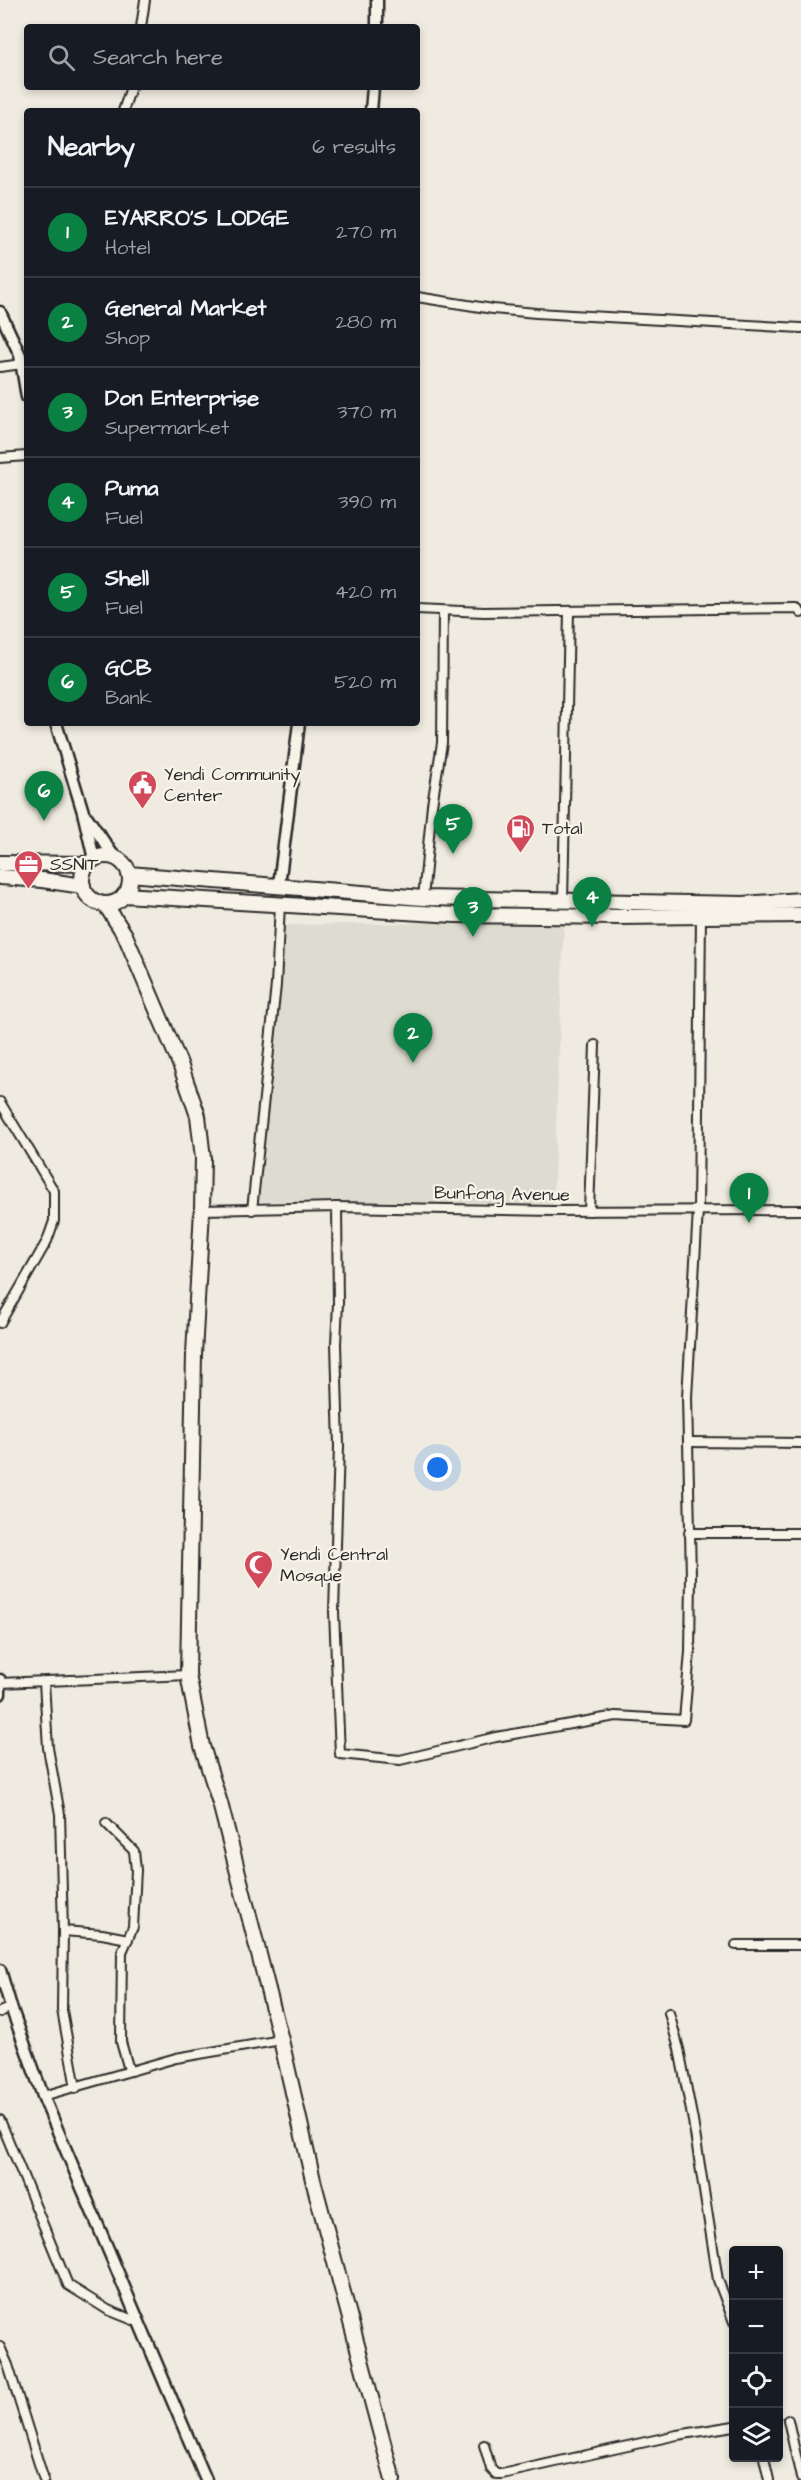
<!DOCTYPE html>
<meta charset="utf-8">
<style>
body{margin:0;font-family:"Architects Daughter",sans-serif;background:#242831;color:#f1f3f6}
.controls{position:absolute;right:18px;bottom:18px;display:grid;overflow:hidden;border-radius:6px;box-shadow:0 3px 9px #0003}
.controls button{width:54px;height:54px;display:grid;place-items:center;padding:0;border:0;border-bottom:2px solid #363941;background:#171b24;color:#f1f3f6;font:30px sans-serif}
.you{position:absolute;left:438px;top:1468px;width:21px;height:21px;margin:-15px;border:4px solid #fff;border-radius:50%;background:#1a73e8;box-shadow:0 0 0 9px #1a73e833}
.badge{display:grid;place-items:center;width:39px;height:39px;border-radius:50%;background:#0b8043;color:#fff;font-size:20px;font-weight:700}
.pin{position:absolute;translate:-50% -50px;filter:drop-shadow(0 2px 3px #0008)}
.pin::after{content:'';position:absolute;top:32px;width:21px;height:18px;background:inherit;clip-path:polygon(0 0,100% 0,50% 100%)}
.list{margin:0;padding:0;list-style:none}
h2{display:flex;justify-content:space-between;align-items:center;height:78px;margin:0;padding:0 24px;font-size:26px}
h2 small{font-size:20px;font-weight:400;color:#9ea1a6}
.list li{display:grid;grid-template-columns:39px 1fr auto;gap:18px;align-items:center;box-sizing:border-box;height:90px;padding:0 24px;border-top:2px solid #363941}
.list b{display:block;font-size:22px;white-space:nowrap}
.list p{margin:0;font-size:20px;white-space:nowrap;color:#9ea1a6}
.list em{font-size:20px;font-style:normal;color:#9ea1a6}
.icon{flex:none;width:33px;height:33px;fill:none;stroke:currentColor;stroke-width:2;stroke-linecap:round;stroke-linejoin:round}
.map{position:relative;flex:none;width:801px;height:2480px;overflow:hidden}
.search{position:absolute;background:#171b24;box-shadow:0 3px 9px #0003;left:24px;top:24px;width:396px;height:66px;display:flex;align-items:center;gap:15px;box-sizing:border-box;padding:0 21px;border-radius:6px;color:#9ea1a6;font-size:22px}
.panel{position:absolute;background:#171b24;box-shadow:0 3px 9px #0003;left:24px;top:108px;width:396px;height:618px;border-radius:6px}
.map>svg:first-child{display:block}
</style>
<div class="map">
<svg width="801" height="2480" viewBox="0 0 801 2480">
<rect width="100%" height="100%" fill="#efebe0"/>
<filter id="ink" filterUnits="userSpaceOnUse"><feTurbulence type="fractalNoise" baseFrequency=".0167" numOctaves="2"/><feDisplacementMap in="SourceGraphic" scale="12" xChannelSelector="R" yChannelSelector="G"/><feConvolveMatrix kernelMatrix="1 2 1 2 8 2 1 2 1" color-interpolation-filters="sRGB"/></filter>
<g filter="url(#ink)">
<path fill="#dedbd1" d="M564,921L553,1204L252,1201L281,925Z"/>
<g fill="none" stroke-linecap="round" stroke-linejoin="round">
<defs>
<g id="minor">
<path d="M141,27L145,0"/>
<path d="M123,111L131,87"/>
<path d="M417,297L493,309L536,313L801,328"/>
<path d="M0,367L22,364"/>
<path d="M0,458L27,456"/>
<path d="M417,609L484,612L796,608L801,613"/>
<path d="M423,898L432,805L442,743L443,611"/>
<path d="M563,902L569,611"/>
<path d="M0,1102L54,1191V1221L47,1241L0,1323"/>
<path d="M337,1207L338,1303L336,1344L339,1446L334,1612L340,1754L400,1760L496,1737L616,1716L684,1720L690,1652L691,1576L687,1397L698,1210L701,916"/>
<path d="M202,1210L337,1207L553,1211L801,1210"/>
<path d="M252,1210L276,985L280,904"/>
<path d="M589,1211L595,1045"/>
<path d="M688,1442L801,1443"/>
<path d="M689,1533H801"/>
<path d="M44,1682L48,1748L60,1814L63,1931L62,2010L76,2088"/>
<path d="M0,1683L188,1675"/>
<path d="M106,1823L134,1851L136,1870L133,1927L122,1952L121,2042L129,2070"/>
<path d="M63,1931L102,1934L128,1939"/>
<path d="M736,1945H801"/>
<path d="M0,2012L11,2007"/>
<path d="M669,2013L679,2049L693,2121L718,2280L734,2322"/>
<path d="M43,2096L176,2058L281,2040"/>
<path d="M0,2120L68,2285L108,2310L138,2322"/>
<path d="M0,2347L8,2365L44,2480"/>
<path d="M788,2420L801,2478"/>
<path d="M484,2445L491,2469L496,2474H502L677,2435L734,2426"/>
<path d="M764,2458L769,2480"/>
</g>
<g id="tertiary">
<path d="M0,1680V1694"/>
<path d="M0,1970L11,2007L43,2096L206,2480"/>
</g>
<g id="secondary">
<path d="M377,27V0"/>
<path d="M371,111L373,87"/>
<path d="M0,312L20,355L27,397"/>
<path d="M56,723L83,812L94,859"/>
<path d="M87,817L115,858"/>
<path d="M279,885L299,723"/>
</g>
<g id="trunk">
<circle cx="106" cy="880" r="24"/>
<path d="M0,863L88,864"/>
<path d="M129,874L423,898L743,904L801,900"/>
<path d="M0,877L42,880L83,886"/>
<path d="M124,895L455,915L619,917L801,915"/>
<path d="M105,904L125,935L180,1064L198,1116L203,1158L202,1210L194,1354L188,1675L202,1746L220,1803L281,2040L313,2180L393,2480"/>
</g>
</defs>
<use href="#minor" stroke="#2b2b2b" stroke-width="12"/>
<use href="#tertiary" stroke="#2b2b2b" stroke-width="15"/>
<use href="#secondary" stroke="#2b2b2b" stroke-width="15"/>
<use href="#trunk" stroke="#2b2b2b" stroke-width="18"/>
<use href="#minor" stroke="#f7f3e8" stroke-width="8"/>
<use href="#tertiary" stroke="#f7f3e8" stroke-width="10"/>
<use href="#secondary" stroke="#f7f3e8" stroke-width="10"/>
<use href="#trunk" stroke="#f7f3e8" stroke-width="14"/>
</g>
</g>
<defs>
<symbol id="civic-pin" viewBox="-11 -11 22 30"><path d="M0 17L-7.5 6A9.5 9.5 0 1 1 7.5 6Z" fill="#d1495b" stroke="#f7f3e8"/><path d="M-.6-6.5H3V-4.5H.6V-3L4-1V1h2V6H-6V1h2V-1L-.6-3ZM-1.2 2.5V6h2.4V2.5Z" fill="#fff"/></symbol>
<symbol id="fuel-pin" viewBox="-11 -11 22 30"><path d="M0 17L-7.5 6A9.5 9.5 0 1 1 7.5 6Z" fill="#d1495b" stroke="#f7f3e8"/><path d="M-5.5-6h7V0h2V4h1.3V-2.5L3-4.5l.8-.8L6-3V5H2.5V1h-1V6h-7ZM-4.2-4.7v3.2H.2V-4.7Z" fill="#fff"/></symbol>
<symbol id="office-pin" viewBox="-11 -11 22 30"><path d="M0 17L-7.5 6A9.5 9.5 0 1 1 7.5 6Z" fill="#d1495b" stroke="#f7f3e8"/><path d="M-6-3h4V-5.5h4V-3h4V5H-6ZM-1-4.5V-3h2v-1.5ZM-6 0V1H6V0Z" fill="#fff"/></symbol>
<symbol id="mosque-pin" viewBox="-11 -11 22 30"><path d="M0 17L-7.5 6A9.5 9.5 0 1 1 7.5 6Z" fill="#d1495b" stroke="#f7f3e8"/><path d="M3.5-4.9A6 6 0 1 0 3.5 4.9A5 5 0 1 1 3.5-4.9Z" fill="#fff"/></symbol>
</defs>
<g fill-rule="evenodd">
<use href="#civic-pin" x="126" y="768" width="33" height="45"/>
<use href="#fuel-pin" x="504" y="812" width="33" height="45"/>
<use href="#office-pin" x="12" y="848" width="33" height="45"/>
<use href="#mosque-pin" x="242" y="1548" width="33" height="45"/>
</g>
<g text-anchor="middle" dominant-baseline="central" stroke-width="4.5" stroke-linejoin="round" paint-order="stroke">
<g font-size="18" fill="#2b2b2b" stroke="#f7f3e8" text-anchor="start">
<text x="164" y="774">Yendi Community<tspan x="164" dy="21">Center</tspan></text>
<text x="542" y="828">Total</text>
<text x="50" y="864">SSNIT</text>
<text x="280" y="1554">Yendi Central<tspan x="280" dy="21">Mosque</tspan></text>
</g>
<g font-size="18" fill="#2b2b2b" stroke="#f7f3e8">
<text transform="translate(502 1194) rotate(1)">Bunfong Avenue</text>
</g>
</g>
</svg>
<div class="controls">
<button>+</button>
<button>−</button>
<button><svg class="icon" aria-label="locate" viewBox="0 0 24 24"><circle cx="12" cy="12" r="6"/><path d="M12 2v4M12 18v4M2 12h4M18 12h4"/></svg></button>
<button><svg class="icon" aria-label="layers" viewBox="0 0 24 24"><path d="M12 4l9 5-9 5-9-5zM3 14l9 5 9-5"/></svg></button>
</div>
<div class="you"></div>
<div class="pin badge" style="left:749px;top:1223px">1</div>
<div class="pin badge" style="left:413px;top:1063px">2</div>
<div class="pin badge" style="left:473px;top:937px">3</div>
<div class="pin badge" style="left:592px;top:927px">4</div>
<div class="pin badge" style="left:453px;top:854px">5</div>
<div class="pin badge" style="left:44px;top:821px">6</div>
<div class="search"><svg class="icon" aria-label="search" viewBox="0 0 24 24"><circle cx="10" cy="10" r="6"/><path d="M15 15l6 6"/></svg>Search here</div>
<section class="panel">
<h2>Nearby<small>6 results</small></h2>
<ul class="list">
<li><span class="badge">1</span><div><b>EYARRO'S LODGE</b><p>Hotel</p></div><em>270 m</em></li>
<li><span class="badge">2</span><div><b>General Market</b><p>Shop</p></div><em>280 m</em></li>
<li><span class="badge">3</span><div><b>Don Enterprise</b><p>Supermarket</p></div><em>370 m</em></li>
<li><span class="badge">4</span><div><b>Puma</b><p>Fuel</p></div><em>390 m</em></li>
<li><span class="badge">5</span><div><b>Shell</b><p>Fuel</p></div><em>420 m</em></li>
<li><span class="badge">6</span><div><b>GCB</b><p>Bank</p></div><em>520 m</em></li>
</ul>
</section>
</div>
